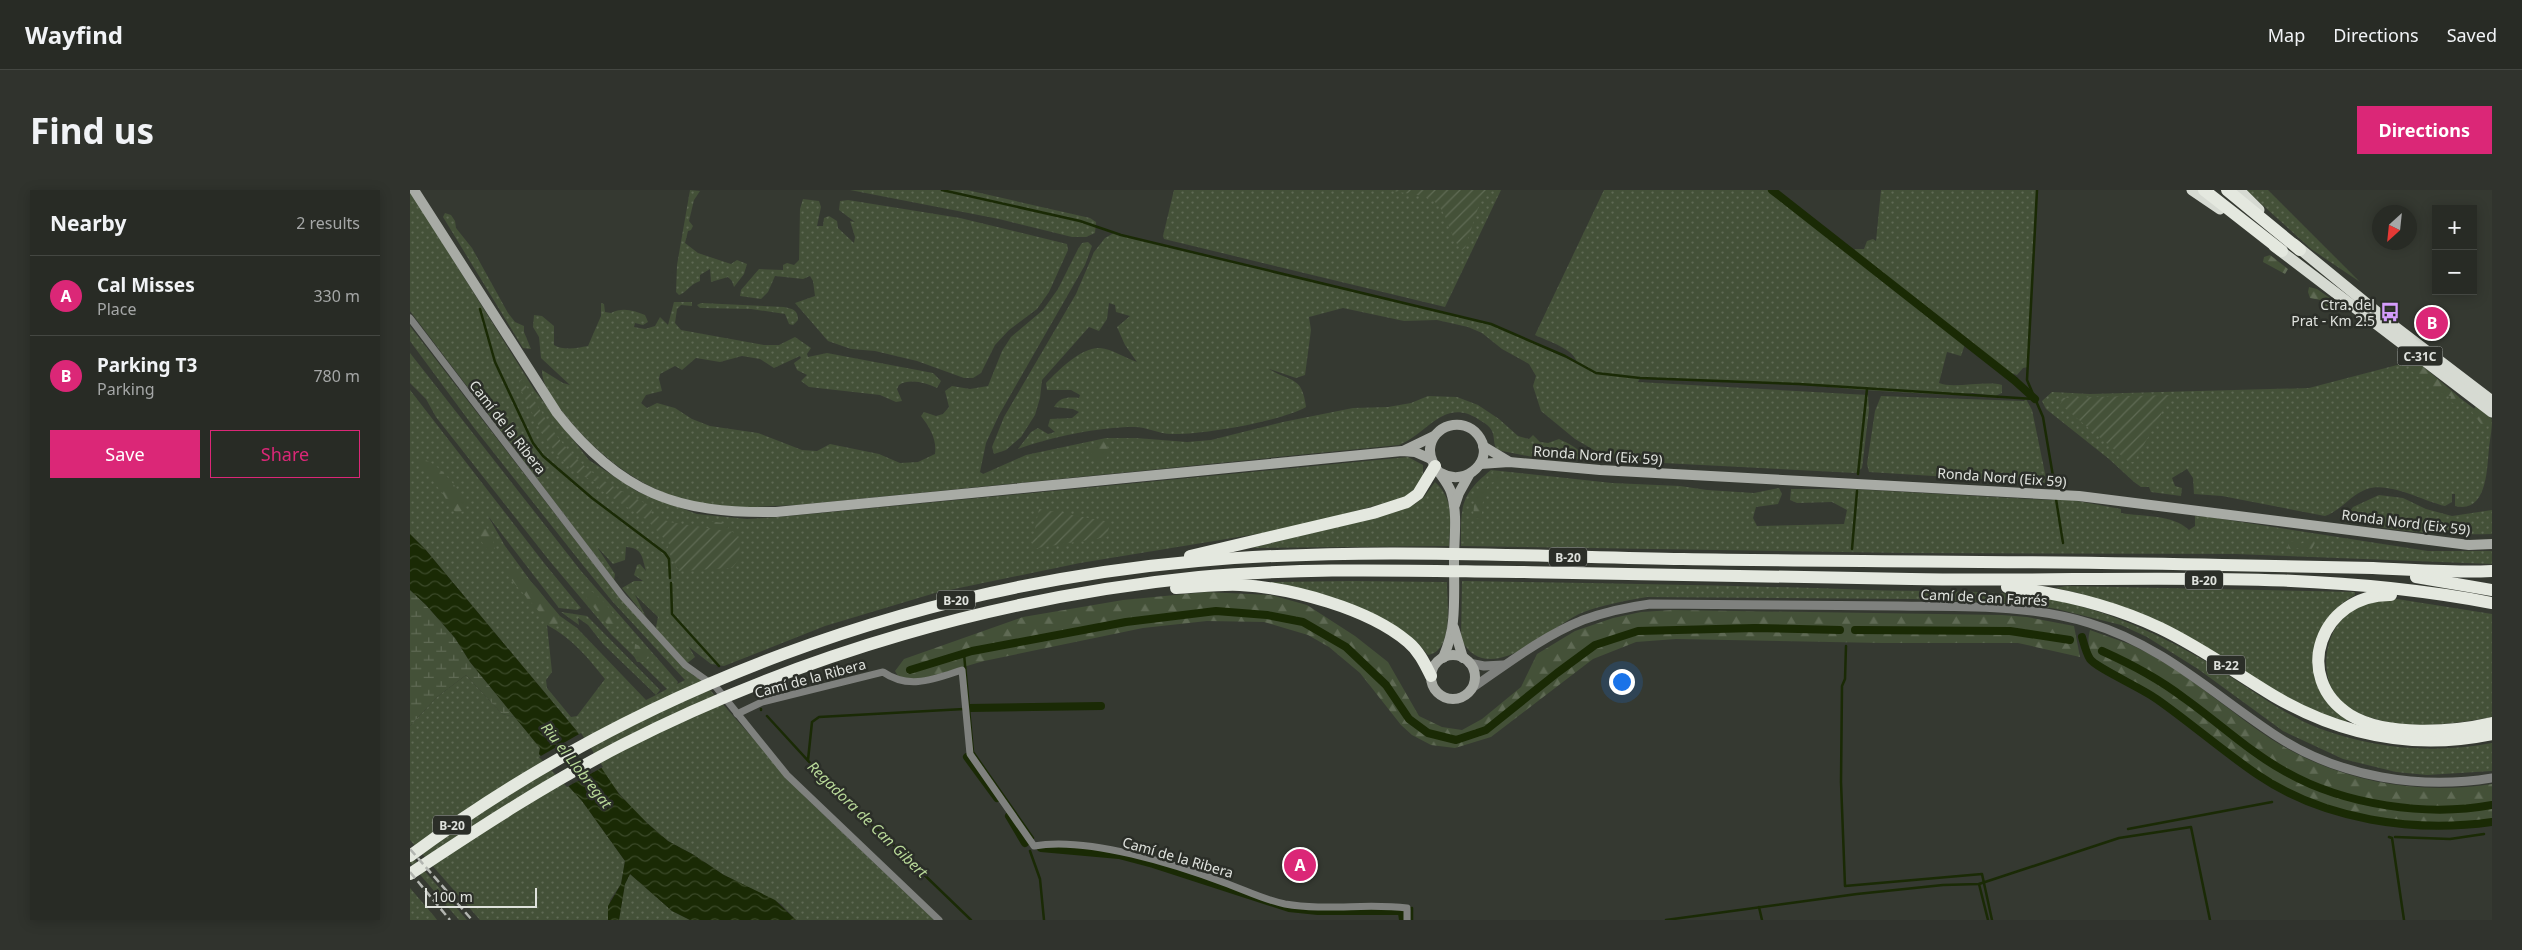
<!DOCTYPE html>
<meta charset="utf-8">
<style>
body{margin:0;font-family:"Noto Sans",sans-serif;background:#30332d;color:#f1f3f6}
.controls{position:absolute;right:15px;top:15px;display:grid;overflow:hidden;border-radius:0px;box-shadow:0 2px 12px #0003}
.controls button{width:45px;height:45px;display:grid;place-items:center;padding:0;border:0;border-bottom:1px solid #444742;background:#282b25;color:#f1f3f6;font:25px sans-serif}
.compass{position:absolute;left:1962px;top:15px;width:45px;height:45px;border-radius:50%;background:#282b25;box-shadow:0 2px 12px #0003;rotate:207deg}
.scale{position:absolute;left:15px;bottom:12px;width:112px;box-sizing:border-box;padding-left:5px;border:2px solid #dfe2dd;border-top:0;font-size:14px;line-height:18px;white-space:nowrap;color:#dfe2dd;-webkit-text-stroke:4px #2b2e28;paint-order:stroke}
.you{position:absolute;left:1211px;top:491px;width:18px;height:18px;margin:-12px;border:4px solid #fff;border-radius:50%;background:#1a73e8;box-shadow:0 0 0 8px #1a73e833}
.badge{display:grid;place-items:center;width:32px;height:32px;border-radius:50%;background:#db2777;color:#fff;font-size:16px;font-weight:700}
.pin{position:absolute;translate:-50% -50%;border:2px solid #fff;box-shadow:0 1px 5px #0006}
.list{margin:0;padding:0;list-style:none}
h2{display:flex;justify-content:space-between;align-items:center;height:65px;margin:0;padding:0 20px;font-size:21px}
h2 small{font-size:16px;font-weight:400;color:#a5a7a7}
.list li{display:grid;grid-template-columns:32px 1fr auto;gap:15px;align-items:center;box-sizing:border-box;height:80px;padding:0 20px;border-top:1px solid #444742}
.list b{display:block;font-size:19px;white-space:nowrap}
.list p{margin:0;font-size:16px;white-space:nowrap;color:#a5a7a7}
.list em{font-size:16px;font-style:normal;color:#a5a7a7}
.actions{display:flex;gap:10px;padding:15px 20px}
.actions a{flex:1;padding:11px 0;border:1px solid #db2777;border-radius:0px;text-align:center;font-size:18px;color:#db2777}
.actions .main{background:#db2777;color:#fff}
.map{position:relative;flex:none;width:2082px;height:730px;overflow:hidden;border-radius:0px}
header{display:flex;align-items:center;gap:30px;box-sizing:border-box;height:70px;padding:0 25px;background:#282b25;border-bottom:1px solid #444742}
header strong{font-size:24px}
nav{display:flex;gap:28px;margin-inline-start:auto;font-size:18px}
.intro{display:flex;align-items:center;justify-content:space-between;box-sizing:border-box;height:120px;padding:0 30px}
h1{margin:0;font-size:35px}
.button{padding:12px 22px;border-radius:0px;background:#db2777;color:#fff;font-size:18px;font-weight:700}
main{display:flex;gap:30px;padding:0 30px}
aside{flex:1;background:#282b25;border-radius:0px;box-shadow:0 2px 12px #0003}
.map>svg:first-child{display:block}
</style>
<header>
<strong>Wayfind</strong>
<nav><a>Map</a><a>Directions</a><a>Saved</a></nav>
</header>
<div class="intro"><h1>Find us</h1><a class="button">Directions</a></div>
<main>
<aside>
<h2>Nearby<small>2 results</small></h2>
<ul class="list">
<li><span class="badge">A</span><div><b>Cal Misses</b><p>Place</p></div><em>330 m</em></li>
<li><span class="badge">B</span><div><b>Parking T3</b><p>Parking</p></div><em>780 m</em></li>
</ul>
<div class="actions"><a class="main">Save</a><a>Share</a></div>
</aside>
<div class="map">
<svg width="2082" height="730" viewBox="0 0 2082 730">
<defs>
<pattern id="grass-dots" width="8" height="8" patternUnits="userSpaceOnUse" patternTransform="scale(1.25)"><rect width="8" height="8" fill="#445138"/><path d="M2 2h.1M6 6h.1" fill="none" stroke="#5f6a54" stroke-width="1.8" stroke-linecap="round"/></pattern>
<pattern id="forest-firs" width="22" height="20" patternUnits="userSpaceOnUse" patternTransform="scale(1.25)"><rect width="22" height="20" fill="#445138"/><path d="M5 1l3.5 6h-7zM16 11l3.5 6h-7z" fill="#5f6a54"/></pattern>
<pattern id="wetland-marsh" width="20" height="14" patternUnits="userSpaceOnUse" patternTransform="scale(1.25)"><rect width="20" height="14" fill="#445138"/><path d="M1 5h8M5 5V1M11 12h8M15 12V8" fill="none" stroke="#5f6a54"/></pattern>
<pattern id="garden-furrows" width="10" height="10" patternUnits="userSpaceOnUse" patternTransform="scale(1.25)"><rect width="10" height="10" fill="#445138"/><path d="M-1 1l2-2M0 10L10 0M9 11l2-2" fill="none" stroke="#5f6a54"/></pattern>
<pattern id="water-waves" width="16" height="10" patternUnits="userSpaceOnUse" patternTransform="scale(1.25)"><rect width="16" height="10" fill="#1a2a05"/><path d="M0 5q4-4 8 0t8 0" fill="none" stroke="#3b4929"/></pattern>
</defs>
<rect width="100%" height="100%" fill="#353931"/>
<g fill="url(#grass-dots)" fill-rule="evenodd">
<path d="M280,0L290,1L284,10L279,31L283,36L281,40L278,41L275,53L288,63L321,74L327,70L337,74L334,84L324,97L322,91L318,87L301,92L300,79L290,85V91C278,95 278,102 269,105L266,102L267,75Z"/>
<path d="M440,0H557L680,28L686,32L685,43L676,47H662L589,29Z"/>
<path d="M764,0H1091L1035,117L754,49L753,46Z"/>
<path d="M1194,0H1362L1443,64L1445,59H1454L1457,51L1463,49L1466,51L1471,0H1627L1618,177L1613,178L1607,185C1586,180 1572,168 1555,154L1551,166L1537,162L1529,193C1543,199 1577,190 1592,195V203L1585,206L1563,203L1541,205L1452,200L1389,194L1230,188L1228,192L1458,205L1459,220L1452,278L1446,283L1233,272L1196,267L1165,249L1131,221L1123,196L1126,186L1119,174L1092,159L1072,143L1058,137L1027,130L994,131L933,118L899,127L901,140L895,185L886,188L859,179C882,193 892,186 896,217C872,231 791,245 762,244C749,244 737,237 724,237C689,237 641,247 608,259L621,242L628,238L638,244L645,242L638,236L640,229L662,228L669,222L663,219L644,217C650,207 658,207 669,208L670,205L661,200H637L636,193C649,180 671,157 690,158C702,159 715,168 727,172L715,155L707,137L720,126L706,122L705,115L699,113L697,129L689,141L679,137L632,190L630,208L625,225L611,247L596,260L584,264L582,257L594,227L666,104L684,62L695,48L704,43L1081,134L1167,173C1165,159 1137,151 1125,145Z"/>
<path d="M1836,0H1858L1950,92L1901,59Z"/>
<path d="M0,1L125,201L179,270L228,302L287,324L337,329L369,327L998,267L1013,275V289L997,307L878,339L670,373L525,403L415,436L314,476L301,474L279,457L285,467L275,475L245,442L248,427L225,405L236,427L212,398L224,391H233L224,385L227,375L230,374L236,381C232,366 232,358 216,357L215,370L203,374L187,357L205,384L204,390L0,121Z"/>
<path d="M393,9L409,11L411,17L407,36H413L414,28L419,26L427,31L428,38L444,53L445,47L440,31L445,32L429,20L430,11L438,10L550,28L657,54L658,60L639,102L627,119L599,140L585,155L571,183L563,188H554L507,171L465,161L441,159L418,151L385,113L405,106L403,91L400,86L393,89L365,86L358,102L351,109L330,106L331,100L349,79L373,80V75L377,73L384,75L389,70L390,19Z"/>
<path d="M35,23L41,25L45,31L46,38L62,58L98,123L105,132L114,136V142L121,159L113,158L33,27Z"/>
<path d="M678,52L682,56L675,75L589,225L576,253L570,282L573,284L616,265L696,248H726L777,252L801,250L873,232L943,218L978,217L1001,213L1018,206L1047,207L1068,215L1089,229L1108,246L1119,249L1123,245L1130,252L1138,253L1149,249C1159,254 1172,259 1174,270L1123,267L1087,260C1083,254 1085,248 1082,241C1080,236 1073,232 1068,229C1034,207 1016,245 989,255L387,315C354,316 320,320 287,313C238,303 193,270 161,232C149,217 132,199 132,180L153,193L160,195L131,168L129,147L123,137L124,125L132,126L144,136V155C154,161 167,158 178,156L191,126V113L194,114L195,122L201,123C212,117 223,120 235,125L238,132L233,135L225,133L224,137L235,139L245,136L250,127L258,135L264,112H282V116L271,115L267,119L265,133L271,140L354,155H369L385,147L401,158L397,164L398,167L417,163L523,183L531,191L527,198C516,193 500,188 489,195L487,199L492,211L486,212L470,205L399,197L391,191L397,185L387,180L384,173L391,168L390,166L364,178L350,169L332,166L310,172L286,168L272,180L265,176L250,184L249,189L252,201L236,205L231,213L237,218L247,213L265,218L282,229L300,236L348,243L392,260L407,261L420,254L469,264L490,273L508,272L525,264C527,249 520,238 511,226L514,222L526,226L533,224L539,217L535,201L542,196L560,199L578,196L592,161L601,147L633,120L648,99L668,59L672,53Z"/>
<path d="M291,113L374,117C383,119 388,120 388,130L383,135L379,134L375,124L341,119L290,118L287,115Z"/>
<path d="M0,136L206,403L284,486L287,485L395,607L524,730H386L371,714L314,685L284,665L258,651L227,624L202,595L166,540L15,359L0,344V200L134,373L171,418L167,420L149,418L78,326L95,356L122,393L150,426L167,438L236,510L246,505L193,454L178,435L168,428L169,435L151,422L177,426L250,500L246,505L257,499L201,444L138,369L26,227L16,209L0,193V163L171,381L268,492L267,494L275,490L202,411L168,369L65,239L0,151ZM137,435C162,448 178,468 195,489L167,526L161,527L137,498L136,490L142,482Z"/>
<path d="M1999,170L2082,232C2082,239 2080,249 2079,258C2077,279 2077,324 2045,316V304H2042V312L2035,316C2014,311 1978,291 1957,299C1940,305 1932,320 1915,326L1812,306L1784,304L1783,288L1777,279L1762,288L1765,296L1772,298L1771,306L1741,302L1739,297H1731L1724,292L1699,269L1636,219L1632,211L1642,202L1680,204L1899,198L1991,174Z"/>
<path d="M1471,206L1614,211L1616,209L1622,220L1637,293L1459,282L1457,274L1465,221Z"/>
<path d="M1081,280L1202,293L1270,296L1297,300L1344,303L1369,298L1372,304L1368,314L1346,317L1343,328L1347,336L1434,334L1437,320L1422,312L1387,313L1380,310L1381,299H1441L1639,310L1651,308L1711,319V323C1734,327 1762,324 1779,340L1785,336V326L1799,327L2018,361H2082V374L1826,364L1497,363L1051,356C1051,317 1049,306 1081,280Z"/>
<path d="M1025,292C1045,310 1040,332 1039,356L841,358L964,328L1005,314L1014,307Z"/>
<path d="M1969,305L1993,308L2016,319L2042,326L2082,320V344C2036,345 1985,343 1941,330L1938,324L1943,317Z"/>
<path d="M941,391L1037,392C1037,412 1044,461 1018,465L1008,453L857,392Z"/>
<path d="M1052,391C1187,393 1323,395 1458,400C1516,402 1584,399 1640,409C1705,422 1765,451 1821,487C1849,505 1877,526 1908,538C1964,559 2024,564 2082,553V581L2017,585L1986,582L1933,569L1873,541L1788,479L1737,447L1711,435L1647,419L1617,414L1503,409L1237,407C1214,411 1191,415 1169,424C1138,439 1077,500 1051,449Z"/>
<path d="M1656,396L1945,402V405C1920,418 1914,437 1905,463L1937,529L1936,533L1915,526L1668,403L1646,398Z"/>
<path d="M1987,409L2082,424V527C2039,535 1987,542 1946,522C1903,501 1909,436 1949,416C1960,411 1975,410 1987,409Z"/>
<path d="M56,485L92,524L105,527L130,558L129,564L172,611L215,671L211,694L200,710L198,730H70L0,650V536L27,507Z"/>
<path d="M0,664L57,730H49L0,673Z"/>
<path d="M220,684L262,721L280,730H209L215,694Z"/>
<path d="M0,698L24,726L27,730H0Z"/>
</g>
<g fill="url(#forest-firs)">
<path d="M1860,65L1878,79L1875,84L1853,72L1854,67Z"/>
<path d="M1899,97L1907,99L1927,113L1924,122L1916,120L1910,110L1900,108L1898,102Z"/>
<path d="M2001,173H2009L2049,207L2050,215L2040,212L2041,206C2029,206 2007,187 1999,178Z"/>
<path d="M2066,216L2082,229L2081,236L2071,234L2062,222Z"/>
<path d="M693,250L700,262L696,269L686,271L678,258Z"/>
<path d="M11,268C31,275 43,294 56,310L54,321L47,323L41,318L33,304L7,271Z"/>
<path d="M1083,282L1089,284V291L1080,293C1071,305 1074,314 1071,329L1063,328L1065,305Z"/>
<path d="M298,331L320,334L316,342H304L296,335Z"/>
<path d="M74,334L82,346L85,359L81,362C72,356 70,350 70,339Z"/>
<path d="M1900,349L1906,351L1901,360L1886,358L1879,360L1878,354L1883,351L1891,354Z"/>
<path d="M91,378C118,377 135,410 150,429L147,435H137L132,425Z"/>
<path d="M177,402H183C193,412 207,421 205,436L200,438L175,406Z"/>
<path d="M796,402L861,405L897,415L945,446L978,472L1009,526L1032,537L1052,540L1072,529L1111,497L1127,464L1165,441L1203,428L1231,422L1263,420L1592,425L1617,427L1664,436L1670,467L1608,453H1472L1266,449L1226,452L1183,469L1081,547L1045,558L1021,555L1002,545L991,535L950,483L919,457L898,445L854,432L797,431L733,438L574,471L505,491L488,486L485,481L494,469L613,427L713,410Z"/>
<path d="M1680,440C1693,445 1706,449 1719,454C1771,477 1814,518 1861,549C1926,591 2006,606 2082,594V631C2001,640 1918,627 1849,583C1812,559 1781,529 1745,505C1727,492 1706,482 1686,470C1678,462 1677,451 1680,440Z"/>
<path d="M225,454L230,456L238,466L235,472H227L224,466Z"/>
</g>
<path fill="url(#wetland-marsh)" d="M0,400L16,415L45,448L60,472L105,527L92,524L56,485L27,507L0,536Z"/>
<g fill="url(#garden-furrows)">
<path d="M979,0H1078L1069,15L1055,58L1052,60C1038,47 1038,15 1018,8C1009,4 990,3 979,0Z"/>
<path d="M112,189C128,216 143,246 166,268C187,290 216,304 243,317L241,323L259,332L323,342L330,348L329,369L322,378L269,381L257,359L260,355L237,330L189,299L190,294C183,289 175,288 169,284C140,265 125,229 110,198L109,191Z"/>
<path d="M1762,205L1724,272H1719L1650,214L1652,211L1647,208Z"/>
<path d="M629,319L700,332L697,347L621,359Z"/>
</g>
<path fill="url(#water-waves)" d="M0,344L15,359L166,540L209,604L237,633L258,651L284,665L314,685L365,710L386,730H280L262,721L220,684L215,694L209,730H198V716L211,694L215,671L172,611L129,564L130,558L60,472L45,448L16,415L0,400Z"/>
<path fill="#353931" d="M171,543L193,577L157,597L129,567Z"/>
<g fill="none" stroke-linecap="round" stroke-linejoin="round">
<g stroke="#1a2a05" stroke-width="2.5">
<path d="M532,0L670,31L711,45L1081,134L1155,166L1186,183L1230,188L1389,194L1625,209"/>
<path d="M1627,0L1617,190L1633,227L1645,298"/>
<path d="M70,119L85,172L123,253L133,266L182,308L255,363L259,369L260,388"/>
<path d="M1448,284L1457,199"/>
<path d="M1646,309L1653,353"/>
<path d="M1442,359L1447,301"/>
<path d="M261,393L262,424L309,476"/>
<path d="M1436,456L1435,489L1432,496L1431,592L1435,696L1572,684L1582,730"/>
<path d="M554,464L563,562L623,648"/>
<path d="M351,519V520"/>
<path d="M357,526L413,587L561,730"/>
<path d="M398,570L402,532L409,527L554,519"/>
<path d="M1718,639L1862,612"/>
<path d="M1979,647L1982,648L1994,730"/>
<path d="M1985,647L2040,649L2074,644"/>
<path d="M620,661L630,689L634,730"/>
<path d="M1569,694L1578,730"/>
<path d="M1349,717L1352,730"/>
<path d="M998,719L1002,718V730"/>
<path d="M1256,730L1447,704L1533,695L1569,694L1709,648L1781,637L1800,730"/>
</g>
<g stroke="#1a2a05" stroke-width="8">
<path d="M1362,0L1604,190L1625,209"/>
<path d="M1445,440L1600,441L1660,450"/>
<path d="M1672,447C1674,454 1676,463 1680,469C1686,478 1736,500 1748,510C1782,534 1814,562 1848,585C1914,630 2004,643 2082,632"/>
<path d="M1692,461C1721,474 1749,489 1774,508C1808,532 1839,562 1876,582C1934,615 2017,627 2082,615"/>
<path d="M500,480L562,461L716,432L806,421L857,425L893,432L936,457L976,495L999,529L1018,543L1046,550L1076,540L1147,483L1185,455L1228,441L1345,438L1430,440"/>
<path d="M559,518L691,516"/>
<path d="M557,567L587,608"/>
<path d="M599,626L615,653"/>
<path d="M631,658L709,665L743,674L879,718L908,721H989L992,723L993,730"/>
</g>
<g stroke="#7f817e" stroke-width="7">
<path d="M0,128L213,407L275,475L306,497L377,585L529,730"/>
<path d="M327,524L352,512L473,482C499,500 524,489 552,480L560,564L624,656C677,646 768,675 818,694C837,701 855,710 875,714C916,721 957,713 997,718V730"/>
</g>
<g stroke="#7f817e" stroke-width="9">
<path d="M1059,473L1074,476L1093,475"/>
<path d="M1062,498C1097,474 1133,446 1173,430C1195,422 1218,417 1240,414C1323,414 1406,415 1489,416C1553,417 1618,414 1679,433C1753,455 1805,506 1868,547C1930,587 2010,600 2082,588"/>
</g>
<g stroke="#a8aba5" stroke-width="10">
<path d="M4,0L147,223C210,303 267,324 366,322L992,261L1005,262L1021,269"/>
<path d="M1073,256L1098,271"/>
<path d="M993,261L1024,246"/>
<path d="M1070,274L1099,272L1190,280L1669,306L2059,355L2082,354"/>
<path d="M1031,283C1056,298 1087,269 1068,245C1053,226 1022,235 1020,259C1019,276 1036,287 1041,302C1048,323 1044,349 1044,370C1044,390 1045,411 1043,431C1042,444 1038,456 1033,468"/>
<path d="M1045,315L1049,303L1059,285"/>
<path d="M1044,438L1053,468"/>
<circle cx="1043" cy="487" r="22"/>
</g>
<g stroke="#d6dad2" stroke-width="11">
<path d="M1782,0L1810,19"/>
<path d="M1829,0L1849,20"/>
<path d="M1884,54L1984,136L2082,211"/>
<path d="M1864,56L2082,222"/>
</g>
<g stroke="#e4e8df" stroke-width="12">
<path d="M1794,0L1872,61"/>
<path d="M1817,0L1890,60"/>
<path d="M780,366L963,323L997,312L1008,304L1025,276"/>
<path d="M2006,387L2082,400"/>
<path d="M1597,397C1650,403 1702,415 1750,438C1790,457 1826,483 1864,506C1931,545 2005,560 2082,544"/>
<path d="M766,398C787,397 809,394 830,395C881,398 958,418 998,452C1009,461 1015,474 1021,486"/>
<path d="M1981,405C1910,404 1881,488 1940,525C1976,547 2043,542 2082,533"/>
<path d="M0,666C229,496 504,396 788,371C949,357 1112,366 1273,369C1453,372 1633,371 1812,375C1863,376 1913,377 1963,378C2003,380 2043,383 2082,381"/>
<path d="M0,684C69,638 138,593 212,555C391,464 589,407 789,387C896,377 1005,381 1113,382C1242,385 1371,387 1501,389C1694,393 1891,376 2082,413"/>
</g>
<g stroke="#b2b5b0" stroke-width="2.5" stroke-dasharray="8 4" stroke-linecap="butt">
<path d="M0,659L62,730"/>
<path d="M0,682L40,730"/>
</g>
</g>
<defs>
<symbol id="bus-bare" viewBox="-9 -9 18 18"><path d="M-5-6H5V4H4V6H2V4H-2V6H-4V4H-5ZM-3.5-4V0h7V-4ZM-3.5 1.2v1.5H-2V1.2ZM2 1.2v1.5H3.5V1.2Z" fill="#d49cfb" stroke="#2b2e28" stroke-width="2.5" paint-order="stroke"/></symbol>
</defs>
<g fill-rule="evenodd">
<use href="#bus-bare" x="1966" y="108" width="28" height="28"/>
</g>
<g text-anchor="middle" dominant-baseline="central" stroke-width="5" stroke-linejoin="round" paint-order="stroke">
<g fill="#2b2e28" stroke="#a9aca7" stroke-width="1">
<rect x="1987.5" y="156.5" width="45" height="19" rx="4"/>
<rect x="1139" y="357.5" width="38" height="19" rx="4"/>
<rect x="1775" y="380.5" width="38" height="19" rx="4"/>
<rect x="527" y="400.5" width="38" height="19" rx="4"/>
<rect x="1797" y="465.5" width="38" height="19" rx="4"/>
<rect x="23" y="625.5" width="38" height="19" rx="4"/>
</g>
<g font-size="12" font-weight="bold" fill="#dfe2dd">
<text x="2010" y="166">C-31C</text>
<text x="1158" y="367">B-20</text>
<text x="1794" y="390">B-20</text>
<text x="546" y="410">B-20</text>
<text x="1816" y="475">B-22</text>
<text x="42" y="635">B-20</text>
</g>
<g font-size="14" fill="#dfe2dd" stroke="#2b2e28" text-anchor="end">
<text x="1965" y="114">Ctra. del<tspan x="1965" dy="16">Prat - Km 2.5</tspan></text>
</g>
<g font-size="14" fill="#dfe2dd" stroke="#2b2e28">
<text transform="translate(98 237) rotate(52)">Camí de la Ribera</text>
<text transform="translate(1188 265) rotate(4)">Ronda Nord (Eix 59)</text>
<text transform="translate(1592 287) rotate(4)">Ronda Nord (Eix 59)</text>
<text transform="translate(1996 332) rotate(7)">Ronda Nord (Eix 59)</text>
<text transform="translate(1574 407) rotate(3)">Camí de Can Farrés</text>
<text transform="translate(400 488) rotate(-15)">Camí de la Ribera</text>
<text transform="translate(768 667) rotate(16)">Camí de la Ribera</text>
</g>
<g font-size="15" font-style="italic" fill="#b9da99" stroke="#2b2e28">
<text transform="translate(167 575) rotate(52)">Riu el Llobregat</text>
<text transform="translate(458 629) rotate(44)">Regadora de Can Gibert</text>
</g>
</g>
</svg>
<div class="controls">
<button>+</button>
<button>−</button>
</div>
<svg class="compass" viewBox="-18 -18 36 36"><path d="M0-13l5 13h-10z" fill="#e53935"/><path d="M0 13l5-13h-10z" fill="#a5a7a7"/></svg>
<div class="scale">100 m</div>
<div class="you"></div>
<div class="pin badge" style="left:890px;top:675px">A</div>
<div class="pin badge" style="left:2022px;top:133px">B</div>
</div>
</main>
